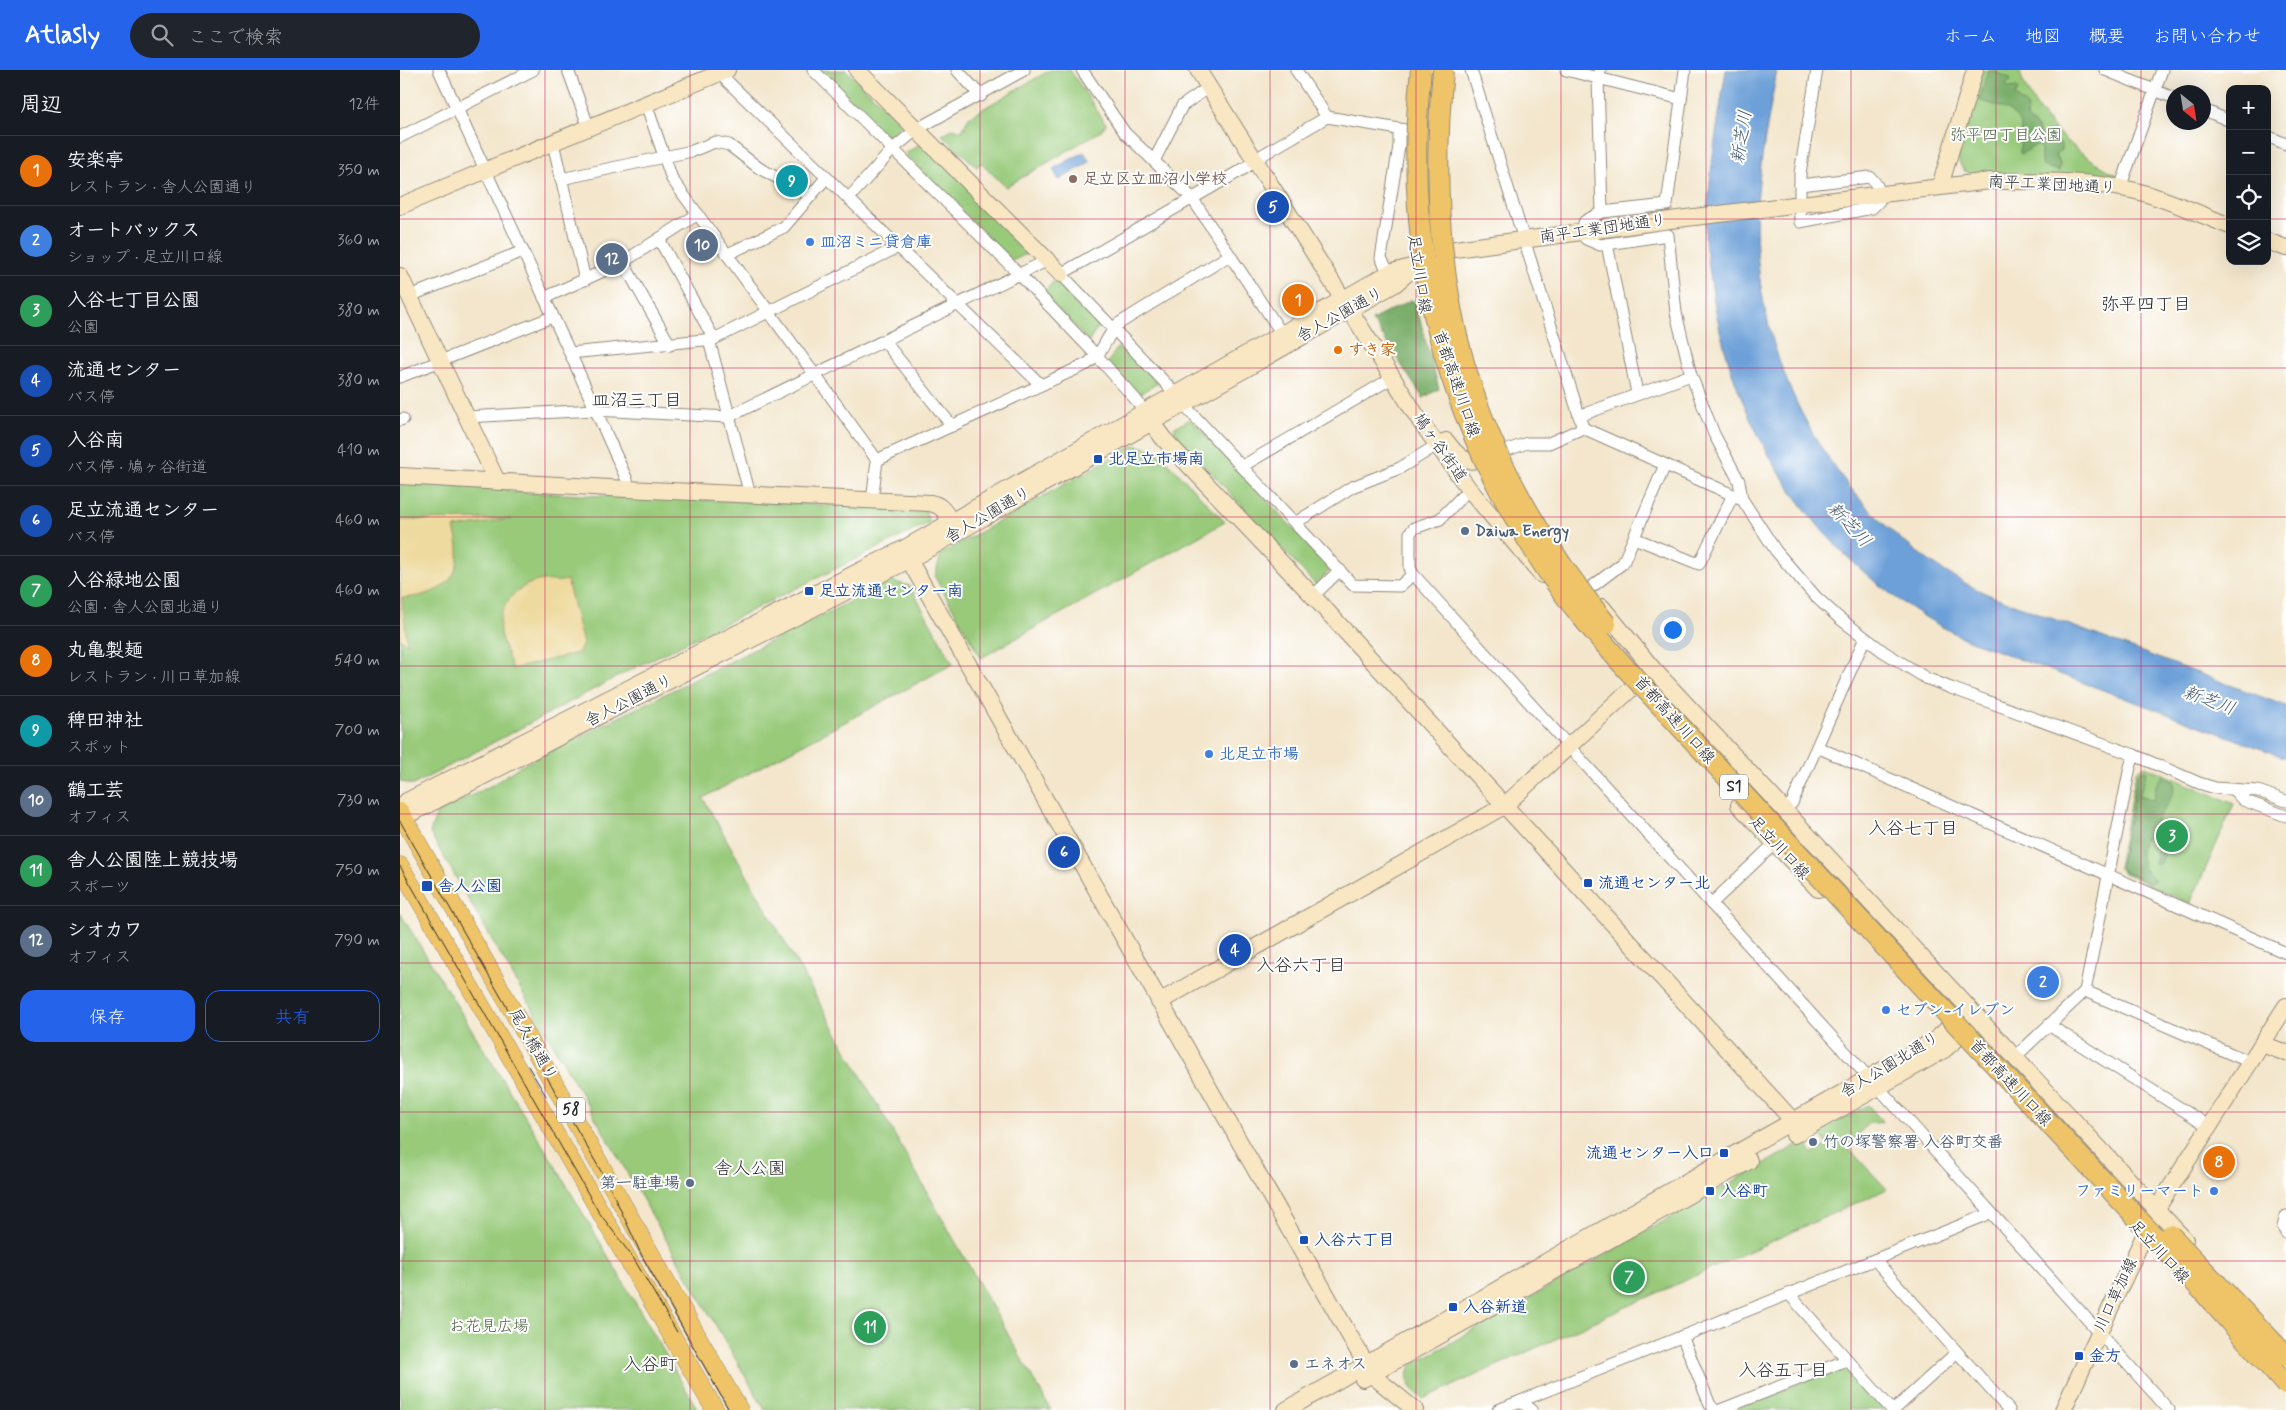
<!DOCTYPE html>
<html lang="ja">
<meta charset="utf-8">
<style>
body{margin:0;font-family:Mynerve,"Klee One",sans-serif;background:#20242c;color:#f1f3f6}
.controls{position:absolute;right:15px;top:15px;display:grid;overflow:hidden;border-radius:10px;box-shadow:0 5px 20px #0002}
.controls button{width:45px;height:45px;display:grid;place-items:center;padding:0;border:0;border-bottom:1px solid #363941;background:#171b24;color:#f1f3f6;font:25px sans-serif}
.compass{position:absolute;left:1766px;top:15px;width:45px;height:45px;border-radius:50%;background:#171b24;box-shadow:0 5px 20px #0002;rotate:150deg}
.you{position:absolute;left:1272px;top:559px;width:18px;height:18px;margin:-12px;border:4px solid #fff;border-radius:50%;background:#1a73e8;box-shadow:0 0 0 8px #1a73e833}
.badge{display:grid;place-items:center;width:32px;height:32px;border-radius:50%;background:#2563eb;color:#fff;font-size:16px;font-weight:700}
.pin{position:absolute;translate:-50% -50%;border:2px solid #fff;box-shadow:0 1px 5px #0006}
.list{margin:0;padding:0;list-style:none}
h2{display:flex;justify-content:space-between;align-items:center;height:65px;margin:0;padding:0 20px;font-size:21px}
h2 small{font-size:16px;font-weight:400;color:#9ea1a6}
.list li{display:grid;grid-template-columns:32px 1fr auto;gap:15px;align-items:center;box-sizing:border-box;height:70px;padding:0 20px;border-top:1px solid #363941}
.list b{display:block;font-size:19px;white-space:nowrap}
.list p{margin:0;font-size:16px;white-space:nowrap;color:#9ea1a6}
.list em{font-size:16px;font-style:normal;color:#9ea1a6}
.actions{display:flex;gap:10px;padding:15px 20px}
.actions a{flex:1;padding:11px 0;border:1px solid #2563eb;border-radius:15px;text-align:center;font-size:18px;color:#2563eb}
.actions .main{background:#2563eb;color:#fff}
.icon{flex:none;width:28px;height:28px;fill:none;stroke:currentColor;stroke-width:2;stroke-linecap:round;stroke-linejoin:round}
.map{position:relative;flex:none;width:1886px;height:1340px;overflow:hidden}
header{display:flex;align-items:center;gap:30px;box-sizing:border-box;height:70px;padding:0 25px;background:#2563eb;color:#fff}
header strong{font-size:24px}
nav{display:flex;gap:28px;margin-inline-start:auto;font-size:18px}
.search{width:350px;height:45px;background:#20242c;display:flex;align-items:center;gap:12px;box-sizing:border-box;padding:0 18px;border-radius:28px;color:#9ea1a6;font-size:19px}
main{display:flex}
aside{flex:1;background:#171b24}
.map>svg:first-child{display:block}
</style>
<header>
<strong>Atlasly</strong>
<div class="search"><svg class="icon" aria-label="search" viewBox="0 0 24 24"><circle cx="10" cy="10" r="6"/><path d="M15 15l6 6"/></svg>ここで検索</div>
<nav><a>ホーム</a><a>地図</a><a>概要</a><a>お問い合わせ</a></nav>
</header>
<main>
<aside>
<h2>周辺<small>12件</small></h2>
<ul class="list">
<li><span class="badge" style="background:#e8710a">1</span><div><b>安楽亭</b><p>レストラン · 舎人公園通り</p></div><em>350 m</em></li>
<li><span class="badge" style="background:#3f7fe0">2</span><div><b>オートバックス</b><p>ショップ · 足立川口線</p></div><em>360 m</em></li>
<li><span class="badge" style="background:#2e9e5b">3</span><div><b>入谷七丁目公園</b><p>公園</p></div><em>380 m</em></li>
<li><span class="badge" style="background:#1a4fb4">4</span><div><b>流通センター</b><p>バス停</p></div><em>380 m</em></li>
<li><span class="badge" style="background:#1a4fb4">5</span><div><b>入谷南</b><p>バス停 · 鳩ヶ谷街道</p></div><em>410 m</em></li>
<li><span class="badge" style="background:#1a4fb4">6</span><div><b>足立流通センター</b><p>バス停</p></div><em>460 m</em></li>
<li><span class="badge" style="background:#2e9e5b">7</span><div><b>入谷緑地公園</b><p>公園 · 舎人公園北通り</p></div><em>460 m</em></li>
<li><span class="badge" style="background:#e8710a">8</span><div><b>丸亀製麺</b><p>レストラン · 川口草加線</p></div><em>540 m</em></li>
<li><span class="badge" style="background:#0f9aa8">9</span><div><b>稗田神社</b><p>スポット</p></div><em>700 m</em></li>
<li><span class="badge" style="background:#5c6f8a">10</span><div><b>鶴工芸</b><p>オフィス</p></div><em>730 m</em></li>
<li><span class="badge" style="background:#2e9e5b">11</span><div><b>舎人公園陸上競技場</b><p>スポーツ</p></div><em>750 m</em></li>
<li><span class="badge" style="background:#5c6f8a">12</span><div><b>シオカワ</b><p>オフィス</p></div><em>790 m</em></li>
</ul>
<div class="actions"><a class="main">保存</a><a>共有</a></div>
</aside>
<div class="map">
<svg width="1886" height="1340" viewBox="0 0 1886 1340">
<rect width="100%" height="100%" fill="#fff"/>
<filter id="ink" filterUnits="userSpaceOnUse"><feTurbulence type="fractalNoise" baseFrequency=".02" numOctaves="2"/><feDisplacementMap in="SourceGraphic" scale="10" xChannelSelector="R" yChannelSelector="G"/><feConvolveMatrix kernelMatrix="1 2 1 2 8 2 1 2 1" color-interpolation-filters="sRGB"/></filter>
<filter id="wash" filterUnits="userSpaceOnUse"><feTurbulence type="fractalNoise" baseFrequency=".0096" numOctaves="4" result="noise"/><feDisplacementMap in="SourceGraphic" scale="20" xChannelSelector="R" yChannelSelector="G"/><feGaussianBlur stdDeviation="1.12" result="paint"/><feColorMatrix in="noise" values="0 0 0 0 0 0 0 0 0 0 0 0 0 0 0 0 0 1.4 0 .05"/><feComposite in="paint" operator="in"/></filter>
<g filter="url(#wash)">
<rect width="100%" height="100%" fill="#f3e6cc"/>
<g fill="#98ca7a" stroke="#627a52">
<path d="M420,0H446L502,54L487,68Z"/>
<path d="M650,0H670L706,54L701,61L606,117L581,93L577,97L542,65L553,58L562,61L569,47Z"/>
<path d="M1583,0H1619C1633,47 1676,84 1719,106L1716,112L1573,105L1563,100L1557,87Z"/>
<path d="M522,72L632,181L612,191L505,84Z"/>
<path d="M647,196L701,252L689,272L629,208L630,205L645,221L656,209Z"/>
<path d="M721,273L758,313L739,324L708,292Z"/>
<path d="M791,349L931,499L916,515L774,363L775,357Z"/>
<path d="M734,375L756,380L825,452L581,588L535,507L541,484Z"/>
<path d="M0,412L108,419L110,422L525,439L529,453L230,600L13,715L0,711Z"/>
<path d="M491,511L510,516L553,594L303,728L651,1340H365L30,763L37,743L94,714L117,698Z"/>
<path d="M1745,696L1834,734L1790,834L1722,802L1718,797L1736,702Z"/>
<path d="M0,843L156,1097L298,1340H0Z"/>
<path d="M1468,1035L1483,1052L1467,1054L1448,1078L1487,1119L1023,1329C1012,1319 1002,1310 1012,1295L1404,1071L1412,1084L1427,1075L1420,1062Z"/>
<path d="M1443,1296L1448,1298L1485,1338L1484,1340H1333Z"/>
</g>
<g fill="#7aae6a" stroke="#526c4a">
<path d="M1589,0L1610,8L1611,11L1607,13L1606,16L1609,18L1616,17L1618,21L1615,25L1619,31L1625,33L1628,38L1627,48L1637,57L1643,72H1658L1661,74V80L1655,85L1660,94L1659,101L1643,96L1641,91V78L1638,74L1621,84L1620,83L1621,54C1610,37 1597,36 1579,30Z"/>
<path d="M1011,230L1015,232L1039,319L1023,328L972,250Z"/>
<path d="M1744,700L1747,701L1739,726L1746,727L1750,730L1754,729C1755,720 1755,712 1763,706L1774,711C1777,727 1760,741 1754,754C1760,772 1772,774 1759,794H1754L1757,779L1751,766L1742,770L1740,779L1743,798L1755,810L1750,813L1723,801L1720,795L1738,704Z"/>
</g>
<g fill="#eeda9e" stroke="#8c8264">
<path d="M111,449L54,458C68,504 47,525 2,528L7,574L0,568V450Z"/>
<path d="M167,510L183,574L178,583L112,599C110,588 104,578 101,567C95,541 112,518 137,511C147,509 157,513 167,510Z"/>
</g>
<g fill="#6da0d8" stroke="#4c6682">
<path d="M1326,0H1377C1367,59 1353,120 1357,180C1366,326 1454,463 1587,524L1886,636V688L1568,570C1422,502 1328,361 1310,203C1308,190 1305,177 1305,165C1305,155 1307,145 1308,135C1311,89 1319,45 1326,0Z"/>
<path d="M684,82L690,92L659,110L653,99Z"/>
</g>
</g>
<g filter="url(#ink)">
<g fill="none" stroke-linecap="round" stroke-linejoin="round">
<defs>
<g id="street">
<path d="M39,0L170,283L314,269L498,177"/>
<path d="M168,0L189,58"/>
<path d="M319,0L325,9L641,315"/>
<path d="M413,0L620,205L697,286L737,331L744,342"/>
<path d="M557,0L581,26"/>
<path d="M682,0L725,63L792,128L882,264"/>
<path d="M896,0L927,47"/>
<path d="M1071,0L1183,358L1342,429"/>
<path d="M1166,0L1281,29"/>
<path d="M1200,0L1198,9L1202,142"/>
<path d="M1285,0L1267,135L1202,142L1185,151L1181,162L1186,169L1200,175L1268,165L1276,243L1291,305L1314,364L1339,411L1342,429L1376,481L1416,527L1439,548L1484,582L1526,608L1551,618L1734,685L1799,713L1815,718L1858,721L1886,731"/>
<path d="M1705,0L1774,28"/>
<path d="M246,34L272,109L477,390L472,431"/>
<path d="M1804,40L1830,51"/>
<path d="M1867,66L1886,74"/>
<path d="M0,67L133,0"/>
<path d="M153,73L185,210"/>
<path d="M754,91L782,36L809,17"/>
<path d="M161,109L292,81L315,72L329,75L359,98L411,126"/>
<path d="M1720,118L1762,0"/>
<path d="M1400,125V103L1417,0"/>
<path d="M449,128L493,79L517,59L624,0"/>
<path d="M1400,143V152L1472,138L1479,131C1480,120 1478,115 1470,107L1400,115"/>
<path d="M259,169L314,269"/>
<path d="M1207,174L1237,323"/>
<path d="M328,184L384,157L426,108"/>
<path d="M223,192L270,275"/>
<path d="M989,203L981,188L999,76V59L1005,60"/>
<path d="M10,226L123,181"/>
<path d="M144,228L223,192L298,144"/>
<path d="M309,270L350,425"/>
<path d="M485,272L552,356"/>
<path d="M170,283L227,410V419"/>
<path d="M0,307L152,247"/>
<path d="M776,324L661,204L845,98L864,84L927,47L999,59"/>
<path d="M783,334L953,515L1000,516L1013,504"/>
<path d="M1179,346L1291,305"/>
<path d="M67,347L195,340L328,347L648,190"/>
<path d="M0,350L3,349"/>
<path d="M1105,381L1127,373H1149L1183,358"/>
<path d="M477,390L687,294C705,282 704,269 718,254L830,185"/>
<path d="M841,397L992,308"/>
<path d="M1069,419L1040,449L1014,458L1010,463V498L1013,504L1469,1008"/>
<path d="M895,453L952,417L1000,398L1037,375"/>
<path d="M1234,468L1299,494L1333,425"/>
<path d="M1189,519L1223,493L1265,395"/>
<path d="M913,526L940,500"/>
<path d="M1417,677L1886,883"/>
<path d="M1833,719L1843,730L1886,746"/>
<path d="M1384,740L1392,733L1465,568"/>
<path d="M1311,834L1375,773"/>
<path d="M1685,921L1850,992"/>
<path d="M1649,955L1810,1057"/>
<path d="M1614,988L1685,921L1730,697L1734,685"/>
<path d="M1478,1017L1769,1340"/>
<path d="M1886,1146L1883,1157L1886,1163"/>
<path d="M1475,1190L1609,1340"/>
<path d="M1389,1224L1492,1340"/>
<path d="M1282,1266L1310,1335L1315,1340"/>
<path d="M1121,1332L1132,1340"/>
<path d="M1098,1340L1584,1146L1589,1142"/>
<path d="M1320,1340L1447,1290"/>
<path d="M1494,1340L1557,1282"/>
</g>
<g id="secondary">
<path d="M457,0L661,204"/>
<path d="M798,0L1020,351L1069,419L1142,505"/>
<path d="M1540,116L1575,0"/>
<path d="M0,136L327,0"/>
<path d="M1867,171L1886,178"/>
<path d="M0,206L97,411"/>
<path d="M745,344L763,368L913,526L1394,1052L1400,1061"/>
<path d="M1046,371C1064,395 1069,394 1096,384"/>
<path d="M0,406L227,419L530,433C542,435 545,442 551,452"/>
<path d="M504,481L972,1305L1015,1340"/>
<path d="M1202,537L1253,599L1785,1170"/>
<path d="M1339,735L1418,819"/>
<path d="M0,742L7,731L503,479L989,203L1015,196L1048,180L1278,149L1590,111C1636,111 1691,110 1736,121C1768,129 1799,144 1830,156"/>
<path d="M0,742H14L205,643L509,490L995,214L1013,198"/>
<path d="M759,932L1104,736L1246,605"/>
<path d="M1862,974L1886,983"/>
<path d="M1394,1065L1544,980L1570,958L1571,954"/>
<path d="M963,1309L1349,1091"/>
<path d="M886,1340L1535,970L1560,948L1565,947"/>
<path d="M1663,1340L1756,1140L1886,936"/>
</g>
<g id="primary">
<path d="M0,742L339,1340"/>
<path d="M0,796L315,1340"/>
</g>
</defs>
<use href="#street" stroke="#8f887c" stroke-width="13"/>
<use href="#secondary" stroke="#8f887c" stroke-width="18"/>
<use href="#primary" stroke="#8f887c" stroke-width="19"/>
<use href="#street" stroke="#fff" stroke-width="11"/>
<use href="#secondary" stroke="#f9e7c3" stroke-width="16"/>
<use href="#primary" stroke="#efc469" stroke-width="18"/>
<g stroke="#2b2b2b" stroke-width="1">
<path d="M0,751L210,1117L241,1184L329,1340"/>
<path d="M0,796L198,1141L234,1189L277,1262"/>
<path d="M128,996L146,1026"/>
</g>
<defs>
<g id="highway-bridge">
<path d="M1021,0C1001,183 1044,343 1144,496C1167,531 1195,563 1222,594L1751,1163L1886,1315"/>
<path d="M1043,0C1022,219 1067,382 1206,554"/>
<path d="M1770,1165L1886,1286"/>
</g>
</defs>
<use href="#highway-bridge" stroke="#8f887c" stroke-width="22" stroke-linecap="butt"/>
<use href="#highway-bridge" stroke="#efc469" stroke-width="20"/>
</g>
</g>
<path fill="none" stroke="#c2185b" stroke-width="1" stroke-opacity="0.55" d="M145,0V1340M290,0V1340M435,0V1340M580,0V1340M725,0V1340M870,0V1340M1016,0V1340M1161,0V1340M1306,0V1340M1451,0V1340M1596,0V1340M1741,0V1340M0,149H1830M1867,149H1886M0,298H1886M0,447H1886M0,596H1886M0,744H1886M0,893H1886M0,1042H1886M0,1191H1886"/>
<circle fill="#8d6e63" stroke="#fff" stroke-width="2" cx="673" cy="109" r="5"/>
<g fill="#3f7fe0" stroke="#fff" stroke-width="2">
<circle cx="410" cy="172" r="5"/>
<circle cx="809" cy="684" r="5"/>
<circle cx="1486" cy="940" r="5"/>
<circle cx="1814" cy="1121" r="5"/>
</g>
<circle fill="#e8710a" stroke="#fff" stroke-width="2" cx="938" cy="280" r="5"/>
<g fill="#1a4fb4" stroke="#fff" stroke-width="2">
<rect x="693" y="384" width="10" height="10" rx="2.5"/>
<rect x="404" y="516" width="10" height="10" rx="2.5"/>
<rect x="1183" y="808" width="10" height="10" rx="2.5"/>
<rect x="21" y="810" width="12" height="12" rx="2.5"/>
<rect x="1319" y="1078" width="10" height="10" rx="2.5"/>
<rect x="1305" y="1116" width="10" height="10" rx="2.5"/>
<rect x="899" y="1165" width="10" height="10" rx="2.5"/>
<rect x="1048" y="1232" width="10" height="10" rx="2.5"/>
<rect x="1674" y="1281" width="10" height="10" rx="2.5"/>
</g>
<g fill="#5c6f8a" stroke="#fff" stroke-width="2">
<circle cx="1065" cy="461" r="5"/>
<circle cx="1413" cy="1072" r="5"/>
<circle cx="290" cy="1113" r="5"/>
<circle cx="894" cy="1294" r="5"/>
</g>
<g text-anchor="middle" dominant-baseline="central" stroke-width="4" stroke-linejoin="round" paint-order="stroke">
<g fill="#fff" stroke="#6b6b6b" stroke-width="1">
<rect x="1320" y="704.5" width="28" height="25" rx="4"/>
<rect x="157" y="1027.5" width="28" height="25" rx="4"/>
</g>
<g font-size="15" font-weight="bold" fill="#2b2b2b">
<text x="1334" y="717">S1</text>
<text x="171" y="1040">58</text>
</g>
<g font-size="16" fill="#516347" stroke="#fff">
<text x="1606" y="65">弥平四丁目公園</text>
<text x="89" y="1256">お花見広場</text>
</g>
<g font-size="16" font-weight="bold" fill="#785e54" stroke="#fff" text-anchor="start">
<text x="683" y="109">足立区立皿沼小学校</text>
</g>
<g font-size="16" fill="#2b2b2b" stroke="#fff">
<text transform="translate(1652 115) rotate(3)">南平工業団地通り</text>
<text transform="translate(1203 159) rotate(-8)">南平工業団地通り</text>
<text transform="translate(1019 204) rotate(81)">足立川口線</text>
<text transform="translate(940 245) rotate(-29)">舎人公園通り</text>
<text transform="translate(1056 314) rotate(71)">首都高速川口線</text>
<text transform="translate(1040 378) rotate(55)">鳩ヶ谷街道</text>
<text transform="translate(588 445) rotate(-30)">舎人公園通り</text>
<text transform="translate(229 631) rotate(-27)">舎人公園通り</text>
<text transform="translate(1274 650) rotate(48)">首都高速川口線</text>
<text transform="translate(1379 778) rotate(47)">足立川口線</text>
<text transform="translate(133 975) rotate(60)">尾久橋通り</text>
<text transform="translate(1490 995) rotate(-31)">舎人公園北通り</text>
<text transform="translate(1610 1013) rotate(47)">首都高速川口線</text>
<text transform="translate(1759 1182) rotate(47)">足立川口線</text>
<text transform="translate(1716 1225) rotate(-65)">川口草加線</text>
</g>
<g font-size="16" font-weight="bold" fill="#366cbe" stroke="#fff" text-anchor="start">
<text x="420" y="172">皿沼ミニ貸倉庫</text>
<text x="819" y="684">北足立市場</text>
<text x="1496" y="940">セブン-イレブン</text>
<text x="1804" y="1121" text-anchor="end">ファミリーマート</text>
</g>
<g font-size="16" font-weight="bold" fill="#c56008" stroke="#fff" text-anchor="start">
<text x="948" y="280">すき家</text>
</g>
<g font-size="16" font-weight="bold" fill="#164399" stroke="#fff" text-anchor="start">
<text x="708" y="389">北足立市場南</text>
<text x="419" y="521">足立流通センター南</text>
<text x="1198" y="813">流通センター北</text>
<text x="38" y="816">舎人公園</text>
<text x="1314" y="1083" text-anchor="end">流通センター入口</text>
<text x="1320" y="1121">入谷町</text>
<text x="914" y="1170">入谷六丁目</text>
<text x="1063" y="1237">入谷新道</text>
<text x="1689" y="1286">金方</text>
</g>
<g font-size="16" font-weight="bold" fill="#4e5e75" stroke="#fff" text-anchor="start">
<text x="1075" y="461">Daiwa Energy</text>
<text x="1423" y="1072">竹の塚警察署 入谷町交番</text>
<text x="280" y="1113" text-anchor="end">第一駐車場</text>
<text x="904" y="1294">エネオス</text>
</g>
<g font-size="18" font-style="italic" fill="#455a70" stroke="#fff">
<text transform="translate(1342 67) rotate(-81)">新芝川</text>
<text transform="translate(1449 455) rotate(47)">新芝川</text>
<text transform="translate(1809 631) rotate(20)">新芝川</text>
</g>
<g font-size="18" fill="#2b2b2b" stroke="#fff">
<text x="1746" y="235">弥平四丁目</text>
<text x="237" y="331">皿沼三丁目</text>
<text x="1513" y="759">入谷七丁目</text>
<text x="901" y="896">入谷六丁目</text>
<text x="350" y="1099">舎人公園</text>
<text x="250" y="1295">入谷町</text>
<text x="1383" y="1301">入谷五丁目</text>
</g>
</g>
</svg>
<div class="controls">
<button>+</button>
<button>−</button>
<button><svg class="icon" aria-label="locate" viewBox="0 0 24 24"><circle cx="12" cy="12" r="6"/><path d="M12 2v4M12 18v4M2 12h4M18 12h4"/></svg></button>
<button><svg class="icon" aria-label="layers" viewBox="0 0 24 24"><path d="M12 4l9 5-9 5-9-5zM3 14l9 5 9-5"/></svg></button>
</div>
<svg class="compass" viewBox="-18 -18 36 36"><path d="M0-13l5 13h-10z" fill="#e53935"/><path d="M0 13l5-13h-10z" fill="#9ea1a6"/></svg>
<div class="you"></div>
<div class="pin badge" style="left:898px;top:230px;background:#e8710a">1</div>
<div class="pin badge" style="left:1643px;top:912px;background:#3f7fe0">2</div>
<div class="pin badge" style="left:1772px;top:766px;background:#2e9e5b">3</div>
<div class="pin badge" style="left:835px;top:880px;background:#1a4fb4">4</div>
<div class="pin badge" style="left:873px;top:137px;background:#1a4fb4">5</div>
<div class="pin badge" style="left:664px;top:782px;background:#1a4fb4">6</div>
<div class="pin badge" style="left:1229px;top:1207px;background:#2e9e5b">7</div>
<div class="pin badge" style="left:1819px;top:1092px;background:#e8710a">8</div>
<div class="pin badge" style="left:392px;top:111px;background:#0f9aa8">9</div>
<div class="pin badge" style="left:302px;top:175px;background:#5c6f8a">10</div>
<div class="pin badge" style="left:470px;top:1257px;background:#2e9e5b">11</div>
<div class="pin badge" style="left:212px;top:189px;background:#5c6f8a">12</div>
</div>
</main>
